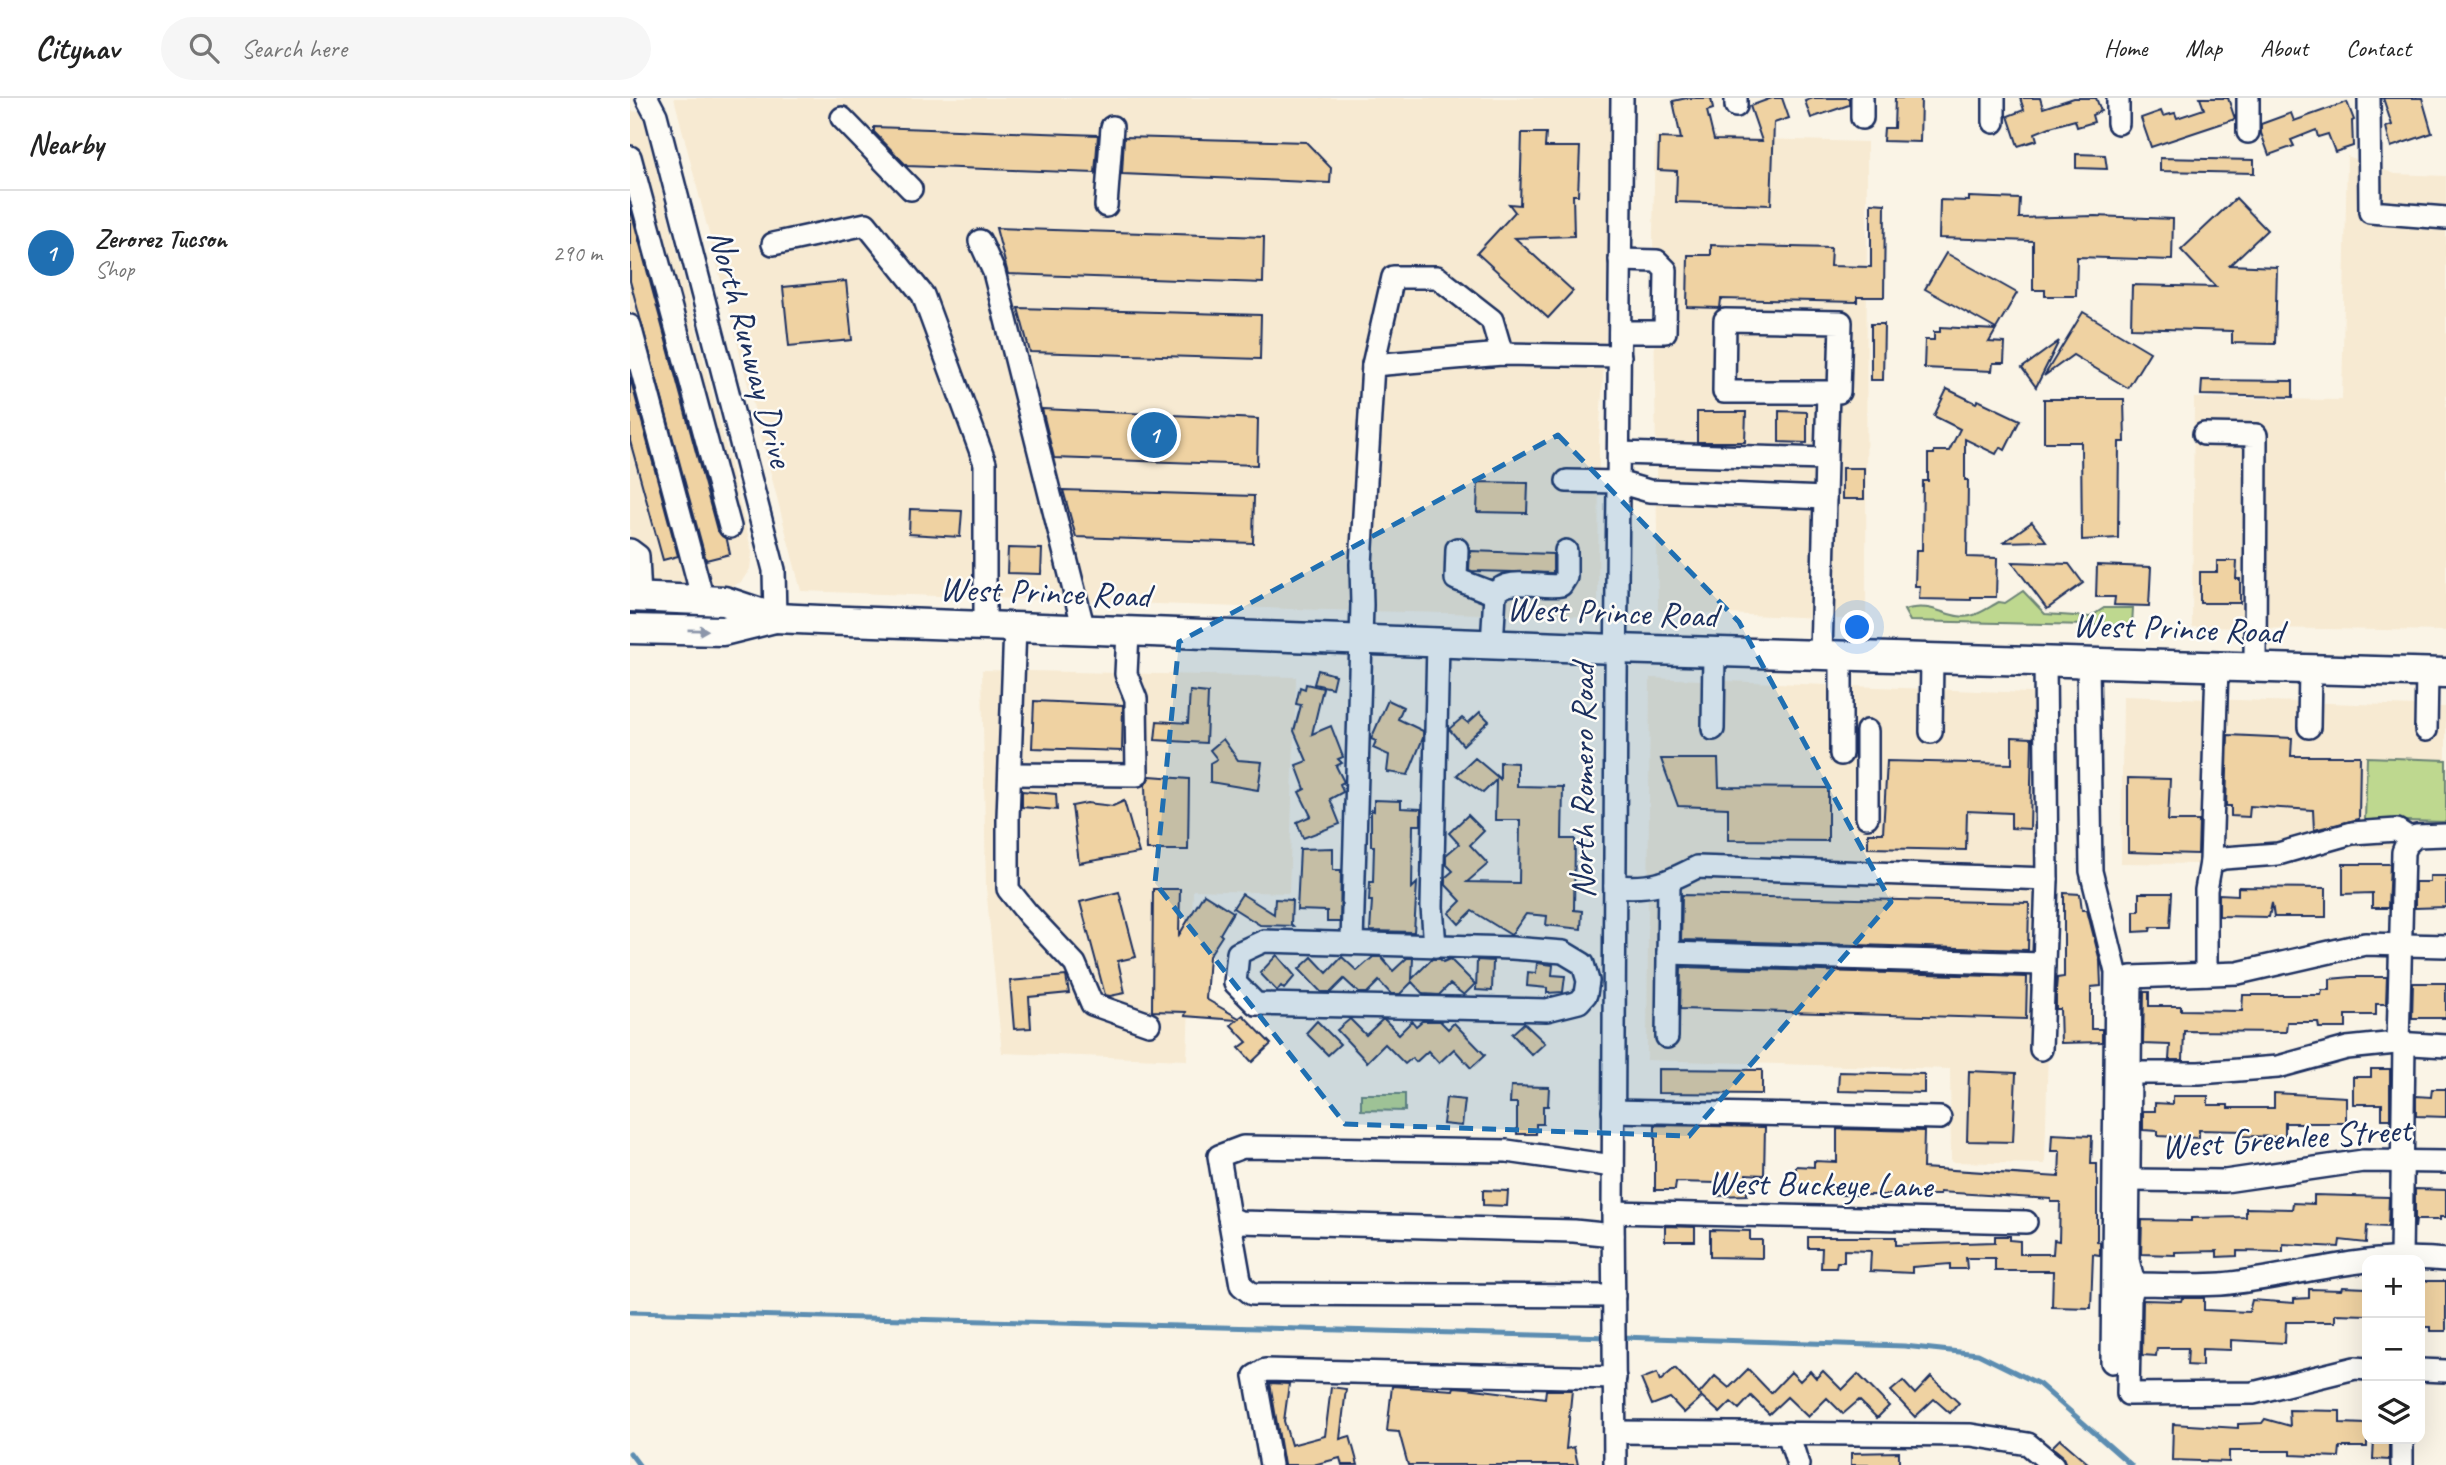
<!DOCTYPE html>
<meta charset="utf-8">
<style>
body{margin:0;font-family:Caveat,sans-serif;background:#f6f6f6;color:#222}
.controls{position:absolute;right:21px;bottom:21px;display:grid;overflow:hidden;border-radius:14px;box-shadow:0 7px 28px #0002}
.controls button{width:63px;height:63px;display:grid;place-items:center;padding:0;border:0;border-bottom:2px solid #e0e0e0;background:#fff;color:#222;font:35px sans-serif}
.you{position:absolute;left:1228px;top:530px;width:24px;height:24px;margin:-18px;border:5px solid #fff;border-radius:50%;background:#1a73e8;box-shadow:0 0 0 10px #1a73e833}
.badge{display:grid;place-items:center;width:46px;height:46px;border-radius:50%;background:#1f6fb2;color:#fff;font-size:23px;font-weight:700}
.pin{position:absolute;translate:-50% -50%;border:4px solid #fff;box-shadow:0 2px 7px #0006}
.list{margin:0;padding:0;list-style:none}
h2{display:flex;justify-content:space-between;align-items:center;height:91px;margin:0;padding:0 28px;font-size:30px}
h2 small{font-size:23px;font-weight:400;color:#767676}
.list li{display:grid;grid-template-columns:46px 1fr auto;gap:21px;align-items:center;box-sizing:border-box;height:126px;padding:0 28px;border-top:2px solid #e0e0e0}
.list b{display:block;font-size:26px;white-space:nowrap}
.list p{margin:0;font-size:23px;white-space:nowrap;color:#767676}
.list em{font-size:23px;font-style:normal;color:#767676}
.icon{flex:none;width:38px;height:38px;fill:none;stroke:currentColor;stroke-width:2;stroke-linecap:round;stroke-linejoin:round}
.map{position:relative;flex:none;width:1816px;height:1367px;overflow:hidden}
header{display:flex;align-items:center;gap:42px;box-sizing:border-box;height:98px;padding:0 35px;background:#fff;border-bottom:2px solid #e0e0e0}
header strong{font-size:33px}
nav{display:flex;gap:38px;margin-inline-start:auto;font-size:24px}
.search{width:490px;height:63px;background:#f6f6f6;display:flex;align-items:center;gap:18px;box-sizing:border-box;padding:0 24px;border-radius:38px;color:#767676;font-size:26px}
main{display:flex}
aside{flex:1;background:#fff}
.map>svg:first-child{display:block}
</style>
<header>
<strong>Citynav</strong>
<div class="search"><svg class="icon" aria-label="search" viewBox="0 0 24 24"><circle cx="10" cy="10" r="6"/><path d="M15 15l6 6"/></svg>Search here</div>
<nav><a>Home</a><a>Map</a><a>About</a><a>Contact</a></nav>
</header>
<main>
<aside>
<h2>Nearby<small></small></h2>
<ul class="list">
<li><span class="badge">1</span><div><b>Zerorez Tucson</b><p>Shop</p></div><em>290 m</em></li>
</ul>
</aside>
<div class="map">
<svg width="1816" height="1367" viewBox="0 0 1816 1367">
<rect width="100%" height="100%" fill="#faf4e6"/>
<filter id="ink" filterUnits="userSpaceOnUse"><feTurbulence type="fractalNoise" baseFrequency=".0143" numOctaves="2"/><feDisplacementMap in="SourceGraphic" scale="14" xChannelSelector="R" yChannelSelector="G"/><feConvolveMatrix kernelMatrix="1 2 1 2 8 2 1 2 1" color-interpolation-filters="sRGB"/></filter>
<g filter="url(#ink)">
<g fill="#f7ead2">
<path d="M44,0H984V106L969,343L968,519L661,511L171,493Z"/>
<path d="M0,13L12,14L122,454L120,471L111,484L100,489L0,487Z"/>
<path d="M1025,38L1237,44L1236,522L1028,513L1023,135Z"/>
<path d="M1717,58L1765,76L1816,78V533L1562,529L1564,300L1712,302Z"/>
<path d="M352,572L666,579L659,795L563,792L557,962L372,955L356,789Z"/>
<path d="M1020,580L1427,596L1415,1066L1321,1064L1320,971L1017,962Z"/>
<path d="M1493,598L1816,609V750L1666,749L1568,766L1491,765Z"/>
</g>
<g fill="#bed88f" stroke="#6c8476" stroke-width="2">
<path d="M1393,493L1415,516L1460,519L1474,510H1503L1502,528L1280,523L1274,512C1304,502 1322,525 1344,517C1353,514 1361,508 1369,504L1375,505Z"/>
<path d="M1737,659L1816,662V724L1735,722Z"/>
<path d="M775,996V1013L731,1012V996Z"/>
</g>
<g fill="none" stroke-linecap="round" stroke-linejoin="round">
<g stroke="#5c8db1" stroke-width="5">
<path d="M0,1214L980,1239"/>
<path d="M990,1239L1274,1248L1348,1256L1409,1286L1501,1367"/>
<path d="M0,1355L9,1367"/>
</g>
</g>
<g fill="#efd2a2" stroke="#1b2f5e" stroke-width="2">
<path d="M1057,0H1081L1083,11L1077,13L1084,42L1132,43L1120,8L1142,0H1152L1159,20L1144,25L1141,107L1046,104L1047,73L1028,72L1029,40L1051,41L1043,3Z"/>
<path d="M1183,0H1219V7L1181,20L1175,3Z"/>
<path d="M1265,0H1291L1290,44L1253,43L1254,30H1264Z"/>
<path d="M1390,0H1410L1413,10L1444,0H1466L1471,13L1462,17L1464,24L1447,29L1445,22L1420,29L1405,35L1407,42L1388,48L1378,18L1394,12Z"/>
<path d="M1570,0H1598L1605,21L1521,49L1511,20L1531,13L1533,18L1545,15L1547,20L1574,11Z"/>
<path d="M1753,0H1792L1802,35L1761,49L1756,29L1762,27Z"/>
<path d="M1717,4L1724,22L1722,23L1723,48L1705,54L1698,36L1688,39L1686,32L1661,42L1664,48L1639,57L1631,35V26L1661,15L1664,23Z"/>
<path d="M244,29L468,37L465,75L277,68L244,34Z"/>
<path d="M892,35H916L915,49H950L948,97H943L944,138L885,140L943,193L918,220L847,155L885,114L879,106L890,107Z"/>
<path d="M494,39L676,44L701,70L700,85L492,76Z"/>
<path d="M1446,56L1475,57L1477,71L1446,70Z"/>
<path d="M1530,60L1624,62V75L1530,73Z"/>
<path d="M1339,99L1390,101L1389,120L1465,118L1543,121L1542,162L1447,159L1446,198H1415V192H1403V143L1309,140L1310,102L1339,103Z"/>
<path d="M1606,100L1637,132L1600,167L1647,169L1645,246L1602,245V233L1501,230L1502,187L1586,189L1551,152Z"/>
<path d="M1241,105L1255,106L1254,199H1227V204L1091,201L1090,210L1057,209L1058,157H1081V147L1201,150L1200,168L1241,169Z"/>
<path d="M0,109L87,432L97,442L100,456L76,462L0,183Z"/>
<path d="M366,130L634,139L633,185L378,176Z"/>
<path d="M1316,155L1387,195L1366,231L1295,191Z"/>
<path d="M216,183L222,242L159,248L153,189Z"/>
<path d="M388,210L631,217L630,261L400,254Z"/>
<path d="M1453,214L1520,254L1498,290L1443,257L1414,278Z"/>
<path d="M1241,226H1254L1253,282H1241Z"/>
<path d="M1310,229L1366,232L1359,244L1375,245L1374,265H1363L1362,273L1294,270L1295,242H1304V234H1310Z"/>
<path d="M1429,243L1406,289L1392,270Z"/>
<path d="M0,279L48,458L33,462L0,343Z"/>
<path d="M1572,282L1663,283V299L1571,297Z"/>
<path d="M1317,291L1346,305L1348,302L1390,322L1375,352L1370,349L1366,356L1335,341V382H1338L1337,459L1367,460L1366,499H1341V502L1289,501L1290,488H1285L1286,452H1292L1293,383H1298V356H1304V353H1319L1330,331L1304,318Z"/>
<path d="M1414,301H1494L1495,344H1489L1488,440L1452,442L1451,344H1414Z"/>
<path d="M412,311L628,321L627,367L424,360Z"/>
<path d="M1149,313L1177,314V345L1149,344Z"/>
<path d="M1067,314H1116L1115,344H1067Z"/>
<rect x="1212" y="370" width="22" height="31"/>
<path d="M848,384L898,385L897,415L847,414Z"/>
<path d="M433,392L624,398L623,445L446,439Z"/>
<path d="M280,411L332,413L330,439L279,436Z"/>
<path d="M1402,424L1416,443L1374,444Z"/>
<path d="M378,450L412,451L411,476L377,475Z"/>
<path d="M840,453L923,456V475L842,473L839,472Z"/>
<path d="M1587,463H1607L1606,481H1610V505H1570V474H1587Z"/>
<path d="M1382,464L1439,466L1453,485L1417,511Z"/>
<path d="M1467,467L1521,469L1519,508L1484,507L1485,499H1466Z"/>
<path d="M688,572L705,577L702,590L684,586Z"/>
<path d="M676,586L693,590L682,636L701,628L713,659L708,661L712,665L706,668L714,684L710,686L713,694L700,701L710,726L673,740L667,724L681,718L669,694L675,691L666,667L677,663L664,633L671,607L666,606L670,589L675,591Z"/>
<path d="M560,593L578,595L576,645L525,642L527,623L558,625Z"/>
<path d="M758,602L773,609L768,621L793,633V640L778,677L757,674L759,657L743,650L746,643L741,641Z"/>
<path d="M404,603L493,607L492,653L402,650Z"/>
<path d="M850,614L859,623L833,647L819,631L832,620L838,625Z"/>
<path d="M1598,637L1662,640L1661,658H1730L1729,721L1684,732L1683,712L1620,708L1619,719L1601,718V708H1596Z"/>
<path d="M1382,639L1402,640L1400,731L1381,730V715L1337,713L1336,752L1238,750V735H1253L1257,663L1382,666Z"/>
<path d="M593,641L608,662L632,664L628,692L580,684V665L587,661L580,652Z"/>
<path d="M845,660L870,681V664L887,665V688L933,689L932,741H945L944,812L952,813L951,831L916,827L917,818L896,816L881,837L842,813L829,826L819,815L831,803L816,787V779L823,773L816,766V757L829,746L819,735L838,717L854,733L840,747L858,766L837,784L889,785L890,722H865L866,682L853,695L827,677Z"/>
<path d="M1031,661H1088L1089,689L1198,690V743L1098,742V710L1048,708Z"/>
<path d="M520,678L559,681L558,752H517L515,687Z"/>
<path d="M1498,680L1540,681L1538,723H1569L1568,756L1498,754Z"/>
<path d="M392,693L426,696L427,712L392,709Z"/>
<path d="M744,702L771,703V710L791,711V727H783L782,790L787,785L784,834L740,833L742,803H739L740,784H743L744,748H741V712L744,713Z"/>
<path d="M494,703L509,755L449,765L442,708L457,705L483,708Z"/>
<path d="M703,750V772H711L710,824H697V813L667,812L670,751Z"/>
<path d="M1713,766H1760L1758,810H1742V795L1713,796Z"/>
<path d="M1800,778H1816V809L1785,810V784H1800Z"/>
<path d="M1608,789L1696,790V819H1644L1642,805L1639,819L1589,818V796L1608,797Z"/>
<path d="M523,791H550L549,837L574,796L603,814L590,836L592,838L579,858L576,901L609,920L613,917L641,946L622,964L609,950L617,944L601,927L607,922L555,918L556,914L522,913Z"/>
<path d="M489,794L506,859L488,863L495,895L480,898L475,897L450,804Z"/>
<path d="M1434,795L1450,796L1452,812H1457L1470,863L1471,888L1461,889V931H1472V944L1431,945L1430,911H1426V892L1427,880L1434,879Z"/>
<path d="M1509,795H1542L1540,829H1521L1520,833L1504,834V813H1509Z"/>
<path d="M612,796L644,816L645,801L662,802L661,826L663,828L630,827L603,810Z"/>
<path d="M1052,797L1399,805L1398,852L1051,842Z"/>
<path d="M647,857L665,878L654,891L651,888L647,893L630,875Z"/>
<path d="M682,859L697,875L712,859L727,873L743,859H751L763,873L777,860H783L782,881L802,861H810L813,864L820,861L845,886L834,897L820,886L809,897L793,896L782,884L770,896H761L749,883L737,895H729L714,881L701,894H691L669,871Z"/>
<path d="M847,862L863,863L862,893L846,892Z"/>
<path d="M907,865L923,867L922,877L935,878L933,894L917,895V890L897,888L898,874L906,875Z"/>
<path d="M1051,869L1397,879L1396,921L1050,911Z"/>
<path d="M436,878L439,895L399,899L401,930L384,931L380,883Z"/>
<path d="M1722,879H1757L1756,906H1746V917H1716V930H1689L1688,924H1657L1656,934L1554,933L1553,962H1539L1540,947L1513,946L1514,894H1519V908H1551V912L1612,913L1613,897H1691L1692,892H1700V881Z"/>
<path d="M1783,885H1816V920H1782Z"/>
<path d="M720,921L736,937L752,922H755L769,936L782,923L786,928L792,923H810L818,931L824,925L855,957L841,970L824,951L809,965L798,953L786,964L782,960L775,966L755,946L737,964L707,932Z"/>
<path d="M687,923L710,946L698,957L676,935Z"/>
<path d="M894,925L915,945L902,957L882,936Z"/>
<path d="M1028,971L1132,972V996L1028,995Z"/>
<path d="M1741,971H1760V1021H1752V1006H1723V979H1741Z"/>
<path d="M1339,973L1386,975L1383,1044L1337,1043Z"/>
<path d="M1209,974L1294,976V995L1208,993Z"/>
<path d="M881,988L919,989L918,1008H913V1026H906V1036H887V1005H880Z"/>
<path d="M1802,991H1816V1019L1786,1018V998L1801,999Z"/>
<path d="M1644,995L1716,999V1025H1655V1039L1613,1038V1033L1569,1032V1040L1528,1038V1033L1513,1032V1013H1525V1005L1543,1006V998H1578V1007H1598V1010H1644Z"/>
<path d="M816,1000L835,1002L832,1028L813,1026Z"/>
<path d="M1025,1027L1135,1029L1134,1077L1116,1076L1117,1097L1087,1098V1085L1046,1084L1045,1092H1025Z"/>
<path d="M1207,1031L1294,1033L1293,1070L1429,1079L1430,1053H1421L1422,1036L1462,1038L1461,1066H1467V1143L1470,1144V1157L1463,1156L1461,1210L1422,1209L1423,1173H1365V1160H1336L1337,1171H1320V1166L1282,1169V1175L1240,1173L1241,1153L1214,1152V1164H1207L1206,1170H1191L1192,1150H1178V1139H1266V1147L1365,1144V1138H1380V1142L1390,1143V1156H1423L1424,1142L1429,1143L1430,1104H1421V1101L1310,1094V1097H1207L1185,1094V1091L1165,1090L1166,1068L1184,1069V1063L1207,1064Z"/>
<path d="M1785,1091L1816,1092V1119H1810V1122H1786L1785,1130Z"/>
<path d="M853,1092L878,1093L877,1108L853,1107Z"/>
<path d="M1684,1097L1759,1099L1758,1129L1737,1128L1736,1145L1710,1142L1709,1149L1653,1146V1154L1607,1153V1158L1587,1159V1153L1545,1154V1157L1511,1156L1512,1122L1561,1123V1120L1616,1119V1110L1662,1111L1663,1105L1684,1106Z"/>
<path d="M1035,1128L1065,1129V1143H1035Z"/>
<path d="M1080,1132L1120,1133V1142H1132V1160L1080,1159Z"/>
<path d="M1790,1183H1816V1233H1800V1229H1790Z"/>
<path d="M1712,1189L1737,1190V1217L1705,1216V1224H1656L1655,1245L1601,1242V1252L1572,1251V1268L1557,1267L1558,1250H1527L1526,1258L1512,1257L1513,1202L1551,1203L1552,1200H1574V1212L1619,1214L1622,1202L1664,1205V1201L1679,1200V1191L1711,1192Z"/>
<path d="M1045,1270L1069,1296L1085,1278L1099,1290L1118,1271L1141,1295L1161,1274L1170,1283L1180,1273L1186,1280L1193,1273L1212,1292L1228,1276L1259,1308L1247,1320L1229,1302L1213,1316L1197,1300L1178,1319L1157,1299L1139,1316L1121,1298L1109,1311L1101,1304L1090,1315L1070,1297L1072,1299L1054,1315L1040,1300L1022,1307L1011,1281L1027,1275L1030,1283Z"/>
<path d="M1301,1279L1329,1305L1320,1315L1304,1301L1285,1319L1261,1293L1273,1283L1285,1296Z"/>
<path d="M640,1285L659,1286L654,1323L661,1347L695,1338L701,1289L716,1291L710,1341L720,1338L728,1367H712L710,1360L683,1367H654Z"/>
<path d="M762,1288L823,1292L824,1289L837,1290L915,1300L916,1292H942L936,1351L944,1349L948,1367H778L769,1334L757,1333Z"/>
<path d="M1659,1312L1710,1313V1325L1737,1326V1349H1710L1709,1359L1661,1357V1353H1599V1364L1542,1362L1543,1326L1608,1330V1326L1632,1325L1635,1321L1660,1328Z"/>
<path d="M1430,1341L1460,1367H1436L1432,1357L1422,1349Z"/>
<path d="M1744,1341H1759V1362L1743,1361Z"/>
<path d="M1269,1354V1367H1221V1355Z"/>
</g>
<g fill="none" stroke-linecap="round" stroke-linejoin="round">
<defs>
<g id="minor">
<path d="M17,0L26,17L144,472L145,520"/>
<path d="M1232,0V20"/>
<path d="M1364,0V24"/>
<path d="M1739,0L1740,114L1816,120"/>
<path d="M1106,8V0"/>
<path d="M212,20L281,91"/>
<path d="M1488,25V0"/>
<path d="M1618,34V0"/>
<path d="M0,59L100,429"/>
<path d="M476,108L482,29"/>
<path d="M350,143L364,174L454,532"/>
<path d="M143,146L236,126L293,197L355,365V528"/>
<path d="M0,228L73,502"/>
<path d="M990,234H1035L1036,172L1027,163L990,162"/>
<path d="M743,267L763,179H807L862,222L872,256"/>
<path d="M1574,336L1626,337L1625,569"/>
<path d="M989,355L1196,361L1191,557"/>
<path d="M1196,361L1198,294H1209L1211,224L1095,222L1094,294H1198"/>
<path d="M937,383L988,384L1019,393L1195,400"/>
<path d="M827,451L826,481L865,496"/>
<path d="M0,452L8,458L10,500"/>
<path d="M385,529L378,719V791L398,816L445,866L462,906L519,926"/>
<path d="M862,547L865,496C877,477 912,491 931,487L936,479V453"/>
<path d="M1415,563L1417,781"/>
<path d="M1458,564L1461,773L1486,874L1482,1264"/>
<path d="M1679,629L1680,571"/>
<path d="M1083,631L1084,554"/>
<path d="M1796,632L1797,575"/>
<path d="M1301,634L1302,560"/>
<path d="M1211,656V557"/>
<path d="M380,676L507,677L506,601L496,576L498,534"/>
<path d="M1237,719V633"/>
<path d="M1581,764L1594,760L1648,756L1722,735L1767,732L1781,741"/>
<path d="M985,788C1023,791 1034,786 1067,769L1417,781L1411,951"/>
<path d="M634,843L882,850L933,854L953,866L958,883L956,896L949,904L917,912L626,906L605,885L608,855Z"/>
<path d="M722,845L732,507L731,466L743,267L872,256L990,258"/>
<path d="M805,848L802,809L808,545"/>
<path d="M1038,855L1414,866"/>
<path d="M1576,876V792L1581,764L1587,568"/>
<path d="M1037,939L1039,784"/>
<path d="M1768,945L1773,754L1776,747L1786,738L1816,737"/>
<path d="M1501,975H1569L1648,969L1717,950L1766,945L1816,948"/>
<path d="M983,1013L1310,1020"/>
<path d="M983,1068L877,1053L613,1049L589,1058L599,1119L610,1124L944,1133L983,1137"/>
<path d="M1499,1082L1595,1083L1733,1063L1816,1064"/>
<path d="M983,1114L1396,1124"/>
<path d="M599,1119L611,1187L622,1196L984,1198"/>
<path d="M1771,1159L1774,945"/>
<path d="M1504,1186L1498,1162L1501,879L1608,875L1735,846L1816,848"/>
<path d="M1737,1271L1725,1270L1623,1295L1498,1296L1500,1201L1504,1186C1533,1186 1563,1188 1591,1186C1668,1179 1737,1153 1816,1162"/>
<path d="M1790,1272L1816,1273"/>
<path d="M985,1334L1341,1337L1398,1346L1423,1367"/>
<path d="M1158,1335L1168,1367"/>
<path d="M1772,1341V1367"/>
<path d="M641,1367L625,1278L635,1272L985,1280"/>
<path d="M985,1367L983,1114L986,583L992,0"/>
</g>
<g id="major">
<path d="M0,499L94,503L145,520L190,522L986,551L1816,575"/>
<path d="M0,531L93,533L145,520"/>
</g>
</defs>
<use href="#minor" stroke="#1b2f5e" stroke-width="26"/>
<use href="#major" stroke="#1b2f5e" stroke-width="33"/>
<use href="#minor" stroke="#fdfcf7" stroke-width="21"/>
<use href="#major" stroke="#fdfcf7" stroke-width="28"/>
</g>
<defs><path id="oneway-solid" d="M-6-.8H1V-3.2L6.5 0L1 3.2V.8H-6Z" transform="scale(1.75)"/></defs>
<use fill="#8c96aa" href="#oneway-solid" transform="translate(68 532) rotate(1)"/>
</g>
<path fill="#1f6fb2" fill-opacity="0.2" stroke="#1f6fb2" stroke-width="5" stroke-dasharray="14 9" stroke-linejoin="round" d="M928,337L1109,524L1261,804L1059,1038L715,1026L525,785L549,544Z"/>
<g text-anchor="middle" dominant-baseline="central" stroke-width="5" stroke-linejoin="round" paint-order="stroke">
<g font-size="35" fill="#1b2f5e" stroke="#fdfcf7">
<text transform="translate(121 250) rotate(75)">North Runway Drive</text>
<text transform="translate(415 494) rotate(2)">West Prince Road</text>
<text transform="translate(982 514) rotate(2)">West Prince Road</text>
<text transform="translate(1548 530) rotate(2)">West Prince Road</text>
<text transform="translate(952 683) rotate(-90)">North Romero Road</text>
<text transform="translate(1656 1040) rotate(-4)">West Greenlee Street</text>
<text transform="translate(1190 1086) rotate(1)">West Buckeye Lane</text>
</g>
</g>
</svg>
<div class="controls">
<button>+</button>
<button>−</button>
<button><svg class="icon" aria-label="layers" viewBox="0 0 24 24"><path d="M12 4l9 5-9 5-9-5zM3 14l9 5 9-5"/></svg></button>
</div>
<div class="you"></div>
<div class="pin badge" style="left:524px;top:337px">1</div>
</div>
</main>
